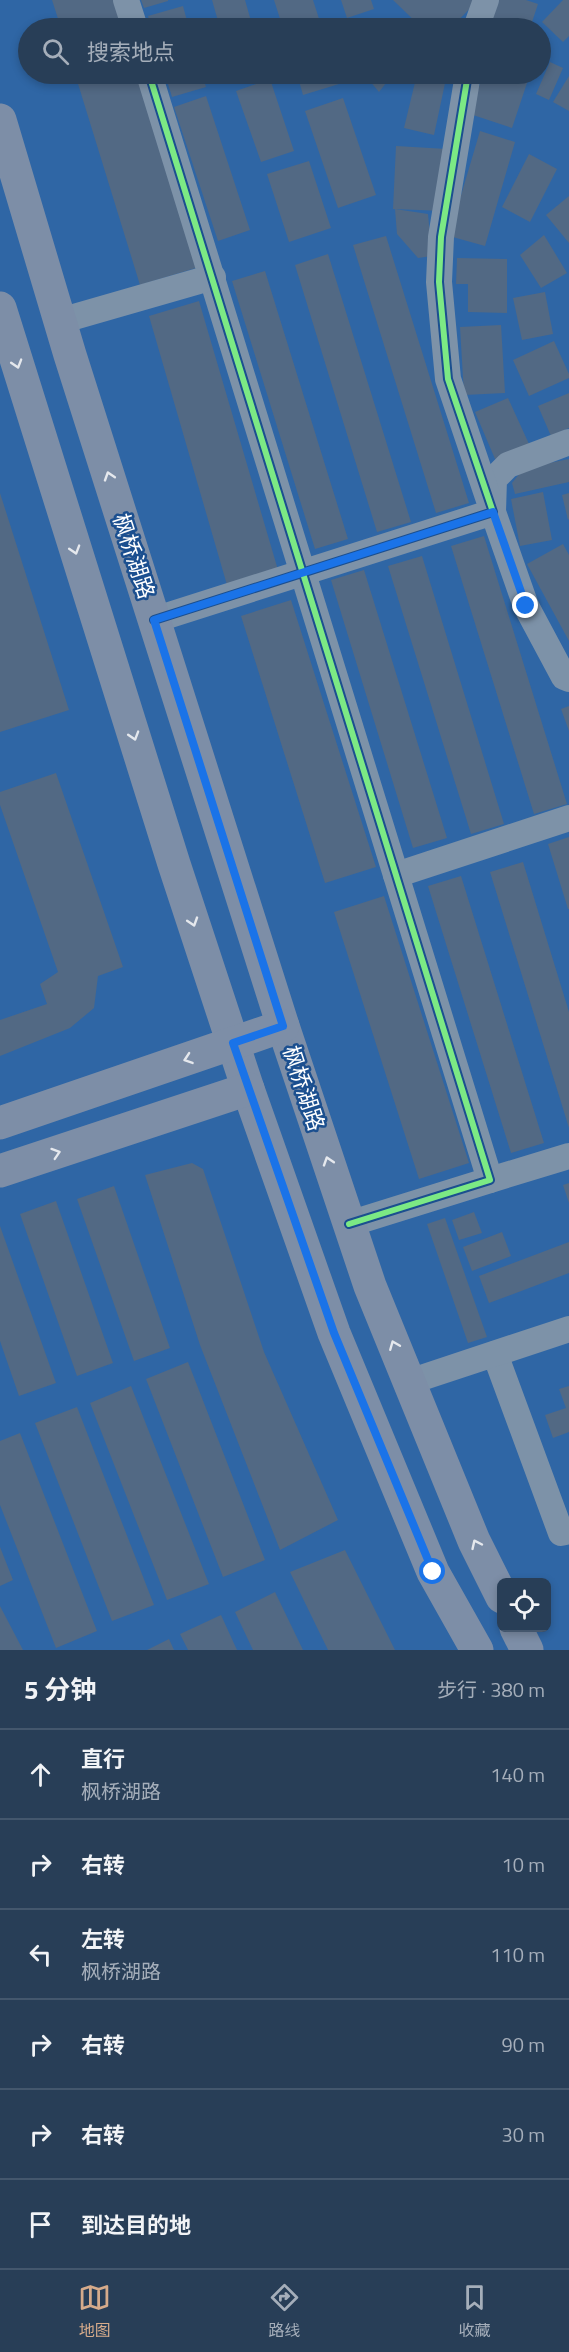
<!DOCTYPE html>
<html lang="zh">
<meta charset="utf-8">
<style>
body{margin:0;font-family:"Titillium Web","Noto Sans SC",sans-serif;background:#30455d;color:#f1f3f6}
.controls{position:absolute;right:18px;bottom:18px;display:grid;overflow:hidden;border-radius:9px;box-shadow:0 3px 9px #0003}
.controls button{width:54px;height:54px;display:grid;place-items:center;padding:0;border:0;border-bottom:2px solid #44576d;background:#283e57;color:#f1f3f6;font:30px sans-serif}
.stop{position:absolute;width:18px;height:18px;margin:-14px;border:4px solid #1a73e8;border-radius:50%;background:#fff}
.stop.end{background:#1a73e8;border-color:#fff;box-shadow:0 2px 6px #0008}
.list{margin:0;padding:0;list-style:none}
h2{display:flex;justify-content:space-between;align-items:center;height:78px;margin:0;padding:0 24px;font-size:26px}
h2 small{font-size:20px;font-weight:400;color:#a5aeba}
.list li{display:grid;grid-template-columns:39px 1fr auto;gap:18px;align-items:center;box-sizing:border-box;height:90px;padding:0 24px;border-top:2px solid #44576d}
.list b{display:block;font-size:22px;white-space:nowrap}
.list p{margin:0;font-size:20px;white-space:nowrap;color:#a5aeba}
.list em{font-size:20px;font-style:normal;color:#a5aeba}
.icon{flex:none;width:33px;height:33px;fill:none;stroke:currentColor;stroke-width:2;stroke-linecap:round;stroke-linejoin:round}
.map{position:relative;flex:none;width:569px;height:1650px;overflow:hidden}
.search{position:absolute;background:#283e57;box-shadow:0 3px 9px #0003;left:18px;right:18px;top:18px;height:66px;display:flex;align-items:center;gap:15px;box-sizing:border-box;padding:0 21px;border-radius:33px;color:#a5aeba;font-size:22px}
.sheet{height:618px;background:#283e57}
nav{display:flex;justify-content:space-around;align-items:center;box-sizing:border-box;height:84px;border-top:2px solid #44576d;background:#283e57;font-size:16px;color:#a5aeba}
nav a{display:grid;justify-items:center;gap:3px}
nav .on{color:#d6ab8b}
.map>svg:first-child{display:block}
</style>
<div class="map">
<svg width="569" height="1650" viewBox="0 0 569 1650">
<rect width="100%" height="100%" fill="#365274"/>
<path fill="#2f66a5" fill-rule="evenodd" d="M0,0H569V1650H0ZM28,28H540V74H28ZM502,1582H546V1628H502Z"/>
<g fill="#526984">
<path d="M52,0H115L124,28H61Z"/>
<path d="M141,0H168V1L144,8Z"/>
<path d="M212,0H245L253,28H220Z"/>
<path d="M274,0H313L322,28H283Z"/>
<path d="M341,0H371L374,9L347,18Z"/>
<path d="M393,0H478L451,28H422Z"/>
<path d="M499,0H526L538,4L530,28H489Z"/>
<path d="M563,0H569V36L563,42L542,22Z"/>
<path d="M183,6L189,28H152L148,16Z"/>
<path d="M550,62L563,68L549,100L536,94Z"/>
<path d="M75,74H138L199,267L140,285Z"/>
<path d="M165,74H202L206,87L172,97Z"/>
<path d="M297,74H335L339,84L303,95Z"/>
<path d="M364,74H393L379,92Z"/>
<path d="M417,74H447L434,135L404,128Z"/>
<path d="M493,74H530L512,128L470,114L482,78L491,81Z"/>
<path d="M569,76V111L553,102Z"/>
<path d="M270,79L294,151L261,162L236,91Z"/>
<path d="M206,96L250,230L218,241L174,107Z"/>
<path d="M343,98L376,195L338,208L305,111Z"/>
<path d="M480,131L515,142L485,246L449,236Z"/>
<path d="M396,146L447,149L444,211L393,209Z"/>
<path d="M529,154L557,169L530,222L502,207Z"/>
<path d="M309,161L331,228L289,242L267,174Z"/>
<path d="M569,196V243L546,215Z"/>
<path d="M395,209L428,214L432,256L418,258L397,234Z"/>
<path d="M544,235L567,273L541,288L520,255Z"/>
<path d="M386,236L469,503L436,513L353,245Z"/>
<path d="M328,254L411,522L377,532L295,265Z"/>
<path d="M457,258L507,259V313L468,312V284H456Z"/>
<path d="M265,271L348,539L315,549L232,281Z"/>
<path d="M545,292L553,334L522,340L513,298Z"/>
<path d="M199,301L278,570L227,585L149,316Z"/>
<path d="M501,325L505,393L464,395L460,327Z"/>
<path d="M554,341L569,374V378L529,396L513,360Z"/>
<path d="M569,393V428L551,436L538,406Z"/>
<path d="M508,398L529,444L495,459L475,412Z"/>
<path d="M569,459V482L515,494L512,483L524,468Z"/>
<path d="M543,492L552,540L520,546L511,499Z"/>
<path d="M0,493L69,710L0,732Z"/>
<path d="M569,493V519L568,520L562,495Z"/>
<path d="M484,536L567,804L534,814L451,546Z"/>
<path d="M563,544L569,555V641L527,564Z"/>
<path d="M422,556L504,824L471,834L388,566Z"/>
<path d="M364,570L447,838L413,848L331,580Z"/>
<path d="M291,600L376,867L325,883L241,616Z"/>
<path d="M569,706V731L561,709Z"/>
<path d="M56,773L123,967L98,976L94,1008L70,1028L0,1056V1020L47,1004L40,984L58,972L0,805V792Z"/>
<path d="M569,837V909H568L548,844Z"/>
<path d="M523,862L569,1012V1128L490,872Z"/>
<path d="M461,876L544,1143L511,1153L428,886Z"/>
<path d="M384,896L469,1163L419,1179L334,912Z"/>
<path d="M192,1163L203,1169L264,1352L338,1520L280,1550L200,1345L145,1175Z"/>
<path d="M569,1183V1203L563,1185Z"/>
<path d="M114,1186L170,1348L134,1361L77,1199Z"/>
<path d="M56,1201L113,1363L77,1376L20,1214Z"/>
<path d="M474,1212L482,1233L459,1240L452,1220Z"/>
<path d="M445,1218L487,1337L468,1343L427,1224Z"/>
<path d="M0,1226L56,1383L19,1396L0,1341Z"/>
<path d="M502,1232L511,1256L472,1271L463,1247Z"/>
<path d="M569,1242V1273L489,1303L479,1276Z"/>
<path d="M188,1362L265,1560L223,1577L146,1379Z"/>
<path d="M131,1386L209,1584L167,1600L90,1403Z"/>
<path d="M569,1386V1432L553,1438L545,1415L566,1408L559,1389Z"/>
<path d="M77,1407L154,1605L112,1621L35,1423Z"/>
<path d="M20,1433L97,1631L56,1648L0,1505V1441Z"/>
<path d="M0,1547L13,1580L0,1586Z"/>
<path d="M345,1550L395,1650H328L290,1572Z"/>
<path d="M275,1592L303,1650H253L235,1612Z"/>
<path d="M0,1606L23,1650H0Z"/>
<path d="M221,1615L237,1650H188L180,1634Z"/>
<path d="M169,1639L174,1650H147Z"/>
</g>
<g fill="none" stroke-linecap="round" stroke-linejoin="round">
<g stroke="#7d92a8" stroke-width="26">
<path d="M126,0L135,28"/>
<path d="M476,28L486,0"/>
<path d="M149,74L490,1180L349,1224"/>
<path d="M60,321L213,277"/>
<path d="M569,442L508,465L494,479L493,512L526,606L564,677L569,679"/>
<path d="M154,620L493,512L448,379L439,282L441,237L468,74"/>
<path d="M396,875L569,818"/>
<path d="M490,1180L569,1156"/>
<path d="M495,1354L561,1533L569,1531"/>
<path d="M409,1382L569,1329"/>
</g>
<g stroke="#7d8ea7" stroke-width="33">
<path d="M0,120L70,355L283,1026L370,1286L474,1541L502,1597"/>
<path d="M0,308L174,864L248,1089L334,1333L433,1572L477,1650"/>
<path d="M0,1123L283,1026"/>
<path d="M0,1171L248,1089"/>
<path d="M516,1628L527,1650"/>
</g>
<defs>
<g id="cycleway">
<path d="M149,74L490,1180L349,1224"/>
<path d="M154,620L493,512L448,379L439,282L441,237L468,74"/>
</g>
</defs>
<use href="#cycleway" stroke="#1b4f8f" stroke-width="10"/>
<use href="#cycleway" stroke="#7ce984" stroke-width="6"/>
</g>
<defs><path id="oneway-chevron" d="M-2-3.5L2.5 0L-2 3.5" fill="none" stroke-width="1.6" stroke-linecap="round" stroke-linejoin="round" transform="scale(1.5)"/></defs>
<g stroke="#e5e8ed">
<use href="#oneway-chevron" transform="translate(17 364) rotate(73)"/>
<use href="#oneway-chevron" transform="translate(109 476) rotate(-108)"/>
<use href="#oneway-chevron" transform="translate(75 550) rotate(73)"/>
<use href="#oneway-chevron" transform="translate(134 736) rotate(73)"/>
<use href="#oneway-chevron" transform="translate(193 922) rotate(72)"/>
<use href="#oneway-chevron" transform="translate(188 1059) rotate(161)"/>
<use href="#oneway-chevron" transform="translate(56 1153) rotate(-18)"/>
<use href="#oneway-chevron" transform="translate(328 1161) rotate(-108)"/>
<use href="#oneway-chevron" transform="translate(394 1345) rotate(-112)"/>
<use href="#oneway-chevron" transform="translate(476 1544) rotate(-115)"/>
</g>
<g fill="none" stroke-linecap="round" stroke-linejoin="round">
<path stroke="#1a73e8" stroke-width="8" d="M433,1572L334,1333L233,1043L283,1026L154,620L493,512L526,606"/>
</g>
<g text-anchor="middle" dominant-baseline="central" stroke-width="5" stroke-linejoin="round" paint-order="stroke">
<g font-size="22" fill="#fff" stroke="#1b4f8f">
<text transform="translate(134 556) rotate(72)">枫桥湖路</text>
<text transform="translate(304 1088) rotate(72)">枫桥湖路</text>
</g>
</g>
</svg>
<div class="controls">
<button><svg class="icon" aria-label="locate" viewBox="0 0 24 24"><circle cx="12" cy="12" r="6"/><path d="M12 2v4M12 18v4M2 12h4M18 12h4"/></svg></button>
</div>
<div class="stop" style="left:433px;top:1572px"></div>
<div class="stop end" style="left:526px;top:606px"></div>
<div class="search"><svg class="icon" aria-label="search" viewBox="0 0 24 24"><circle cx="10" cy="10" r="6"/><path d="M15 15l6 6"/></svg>搜索地点</div>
</div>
<section class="sheet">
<h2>5 分钟<small>步行 · 380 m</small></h2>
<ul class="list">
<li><svg class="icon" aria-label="ahead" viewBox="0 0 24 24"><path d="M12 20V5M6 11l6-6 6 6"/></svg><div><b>直行</b><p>枫桥湖路</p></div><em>140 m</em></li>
<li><svg class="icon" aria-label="right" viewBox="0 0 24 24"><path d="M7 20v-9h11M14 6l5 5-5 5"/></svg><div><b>右转</b></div><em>10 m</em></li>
<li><svg class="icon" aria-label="left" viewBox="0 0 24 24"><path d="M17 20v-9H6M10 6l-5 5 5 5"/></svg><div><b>左转</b><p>枫桥湖路</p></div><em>110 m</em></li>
<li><svg class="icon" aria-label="right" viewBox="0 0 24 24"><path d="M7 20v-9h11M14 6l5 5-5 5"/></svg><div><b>右转</b></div><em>90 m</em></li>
<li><svg class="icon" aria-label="right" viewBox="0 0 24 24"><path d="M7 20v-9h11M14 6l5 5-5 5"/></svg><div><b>右转</b></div><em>30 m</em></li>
<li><svg class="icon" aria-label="arrive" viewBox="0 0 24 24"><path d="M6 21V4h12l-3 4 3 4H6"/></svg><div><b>到达目的地</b></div></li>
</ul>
</section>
<nav>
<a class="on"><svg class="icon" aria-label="map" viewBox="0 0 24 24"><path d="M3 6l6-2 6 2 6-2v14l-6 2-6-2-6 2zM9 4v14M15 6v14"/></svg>地图</a>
<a><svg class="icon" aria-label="directions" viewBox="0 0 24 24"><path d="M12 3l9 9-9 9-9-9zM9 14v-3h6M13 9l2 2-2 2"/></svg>路线</a>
<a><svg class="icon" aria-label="saved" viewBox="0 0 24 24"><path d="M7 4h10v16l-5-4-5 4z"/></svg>收藏</a>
</nav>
